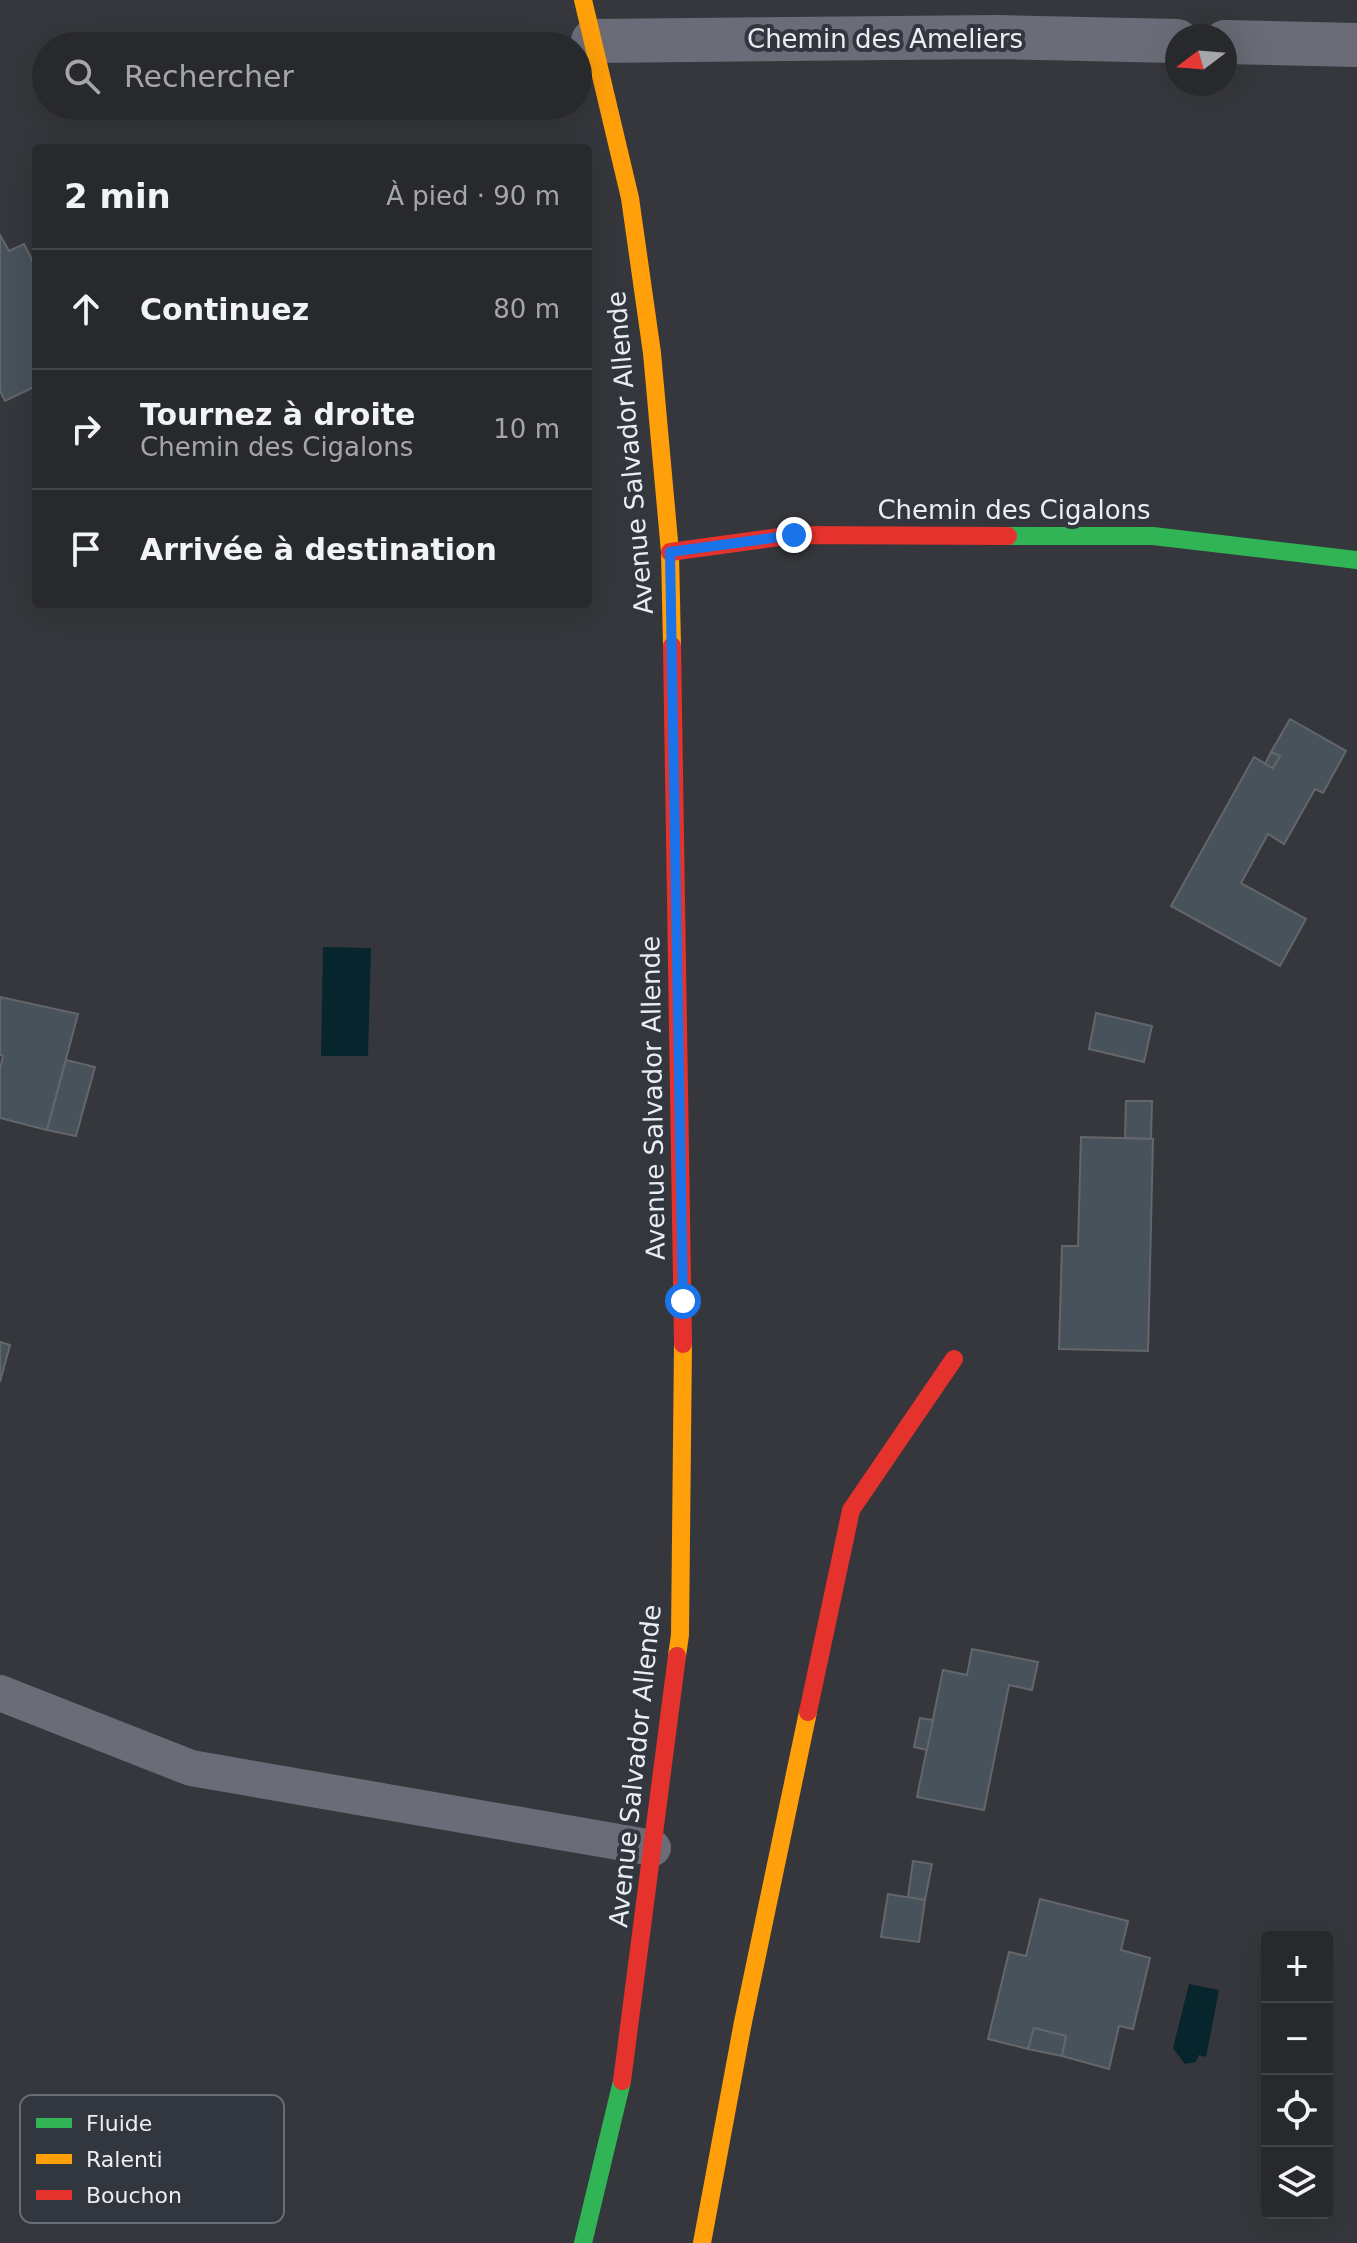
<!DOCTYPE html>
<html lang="fr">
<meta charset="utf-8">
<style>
body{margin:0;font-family:"DejaVu Sans",sans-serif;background:#343539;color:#f1f3f6}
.controls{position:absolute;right:24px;bottom:24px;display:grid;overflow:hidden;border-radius:8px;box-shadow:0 8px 32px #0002}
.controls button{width:72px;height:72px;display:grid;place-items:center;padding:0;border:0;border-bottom:2px solid #444549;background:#28292d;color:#f1f3f6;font:40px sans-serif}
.compass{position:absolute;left:1165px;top:24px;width:72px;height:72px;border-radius:50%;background:#28292d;box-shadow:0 8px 32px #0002;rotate:254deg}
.stop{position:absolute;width:24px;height:24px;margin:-18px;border:6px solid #1a73e8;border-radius:50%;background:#fff}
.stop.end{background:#1a73e8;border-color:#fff;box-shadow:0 2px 8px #0008}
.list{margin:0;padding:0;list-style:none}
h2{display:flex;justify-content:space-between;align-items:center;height:104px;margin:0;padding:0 32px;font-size:34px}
h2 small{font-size:26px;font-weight:400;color:#a5a6aa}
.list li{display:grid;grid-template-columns:52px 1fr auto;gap:24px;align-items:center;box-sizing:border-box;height:120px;padding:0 32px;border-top:2px solid #444549}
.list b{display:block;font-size:30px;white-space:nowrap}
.list p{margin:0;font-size:26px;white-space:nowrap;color:#a5a6aa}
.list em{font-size:26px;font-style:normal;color:#a5a6aa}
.icon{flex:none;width:44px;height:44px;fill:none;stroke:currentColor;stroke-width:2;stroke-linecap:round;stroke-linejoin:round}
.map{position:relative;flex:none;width:1357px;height:2243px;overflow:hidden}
.search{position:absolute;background:#28292d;box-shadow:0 8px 32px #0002;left:32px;top:32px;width:560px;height:88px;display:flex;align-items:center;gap:20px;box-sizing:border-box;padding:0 28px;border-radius:44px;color:#a5a6aa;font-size:30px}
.panel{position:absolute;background:#28292d;box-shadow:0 8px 32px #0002;left:32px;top:144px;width:560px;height:464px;border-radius:8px}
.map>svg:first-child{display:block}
</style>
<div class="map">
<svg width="1357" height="2243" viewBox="0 0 1357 2243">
<rect width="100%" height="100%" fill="#35373c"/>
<g fill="#07252d">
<path d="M323,947L371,948L368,1056H321Z"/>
<path d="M1189,1984L1219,1990L1206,2057L1199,2055L1196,2062L1185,2064L1173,2048Z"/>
</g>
<g fill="#48525b" stroke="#63666a" stroke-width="2">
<path d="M0,235L9,251L24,244L36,268V386L5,401L0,391Z"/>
<path d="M1290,719L1346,751L1323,793L1315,789L1284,844L1268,834L1241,883L1306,919L1280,966L1171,906L1254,757L1273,768L1280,756L1271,752Z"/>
<path d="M1271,752L1280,756L1273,768L1265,764Z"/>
<path d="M0,997L78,1014L47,1130L0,1118V1068L3,1056L0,1055Z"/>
<path d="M1096,1013L1152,1026L1144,1062L1089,1049Z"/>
<path d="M66,1060L95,1067L76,1136L47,1130Z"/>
<path d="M1126,1101H1152L1151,1139L1125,1138Z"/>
<path d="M1081,1137L1153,1139L1148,1351L1059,1349L1062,1246H1078Z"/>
<path d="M0,1342L10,1345L0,1382Z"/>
<path d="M972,1649L1038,1662L1032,1690L1009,1685L984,1810L917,1797L943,1670L967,1675Z"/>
<path d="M920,1718L933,1720L927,1750L914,1747Z"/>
<path d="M913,1861L932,1864L925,1900L908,1897Z"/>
<path d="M888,1894L925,1900L919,1942L881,1937Z"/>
<path d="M1040,1899L1128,1921L1121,1950L1150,1958L1133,2029L1119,2026L1109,2069L1062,2056L1066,2036L1034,2028L1028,2049L988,2039L1009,1952L1026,1956Z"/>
<path d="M1034,2028L1066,2036L1062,2056L1028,2049Z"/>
</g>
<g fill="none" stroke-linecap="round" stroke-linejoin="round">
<path stroke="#6c6c78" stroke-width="36" d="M0,1693L191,1768L653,1848"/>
<g stroke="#6c6c78" stroke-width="44">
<path d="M593,41L998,37L1177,41"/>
<path d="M1225,42L1357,45"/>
</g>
<g stroke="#30b455" stroke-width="18">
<path d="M1008,536H1153L1357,560"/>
<path d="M583,2243L622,2081"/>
</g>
<g stroke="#ff9f0a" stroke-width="18">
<path d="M583,0L630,198L652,353L670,552L672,646"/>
<path d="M677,1656L680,1635L683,1344"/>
<path d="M702,2243L743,2022L808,1712"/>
</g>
<g stroke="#e5322d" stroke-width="18">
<path d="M670,552L794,535L1008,536"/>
<path d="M672,646L683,1344"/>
<path d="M808,1712L851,1510L954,1359"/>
<path d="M622,2081L677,1656"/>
</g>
</g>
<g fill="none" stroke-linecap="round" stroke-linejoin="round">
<path stroke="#1a73e8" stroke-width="10" d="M683,1301L670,552L794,535"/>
</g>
<g text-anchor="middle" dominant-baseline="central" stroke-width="8" stroke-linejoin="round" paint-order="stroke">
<g font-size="26" fill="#eaedf3" stroke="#32363f">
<text x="885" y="39">Chemin des Ameliers</text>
<text transform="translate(630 453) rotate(-95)">Avenue Salvador Allende</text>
<text x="1014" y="510">Chemin des Cigalons</text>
<text transform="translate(653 1098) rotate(-91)">Avenue Salvador Allende</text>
<text transform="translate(635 1766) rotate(-84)">Avenue Salvador Allende</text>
</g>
</g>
<rect x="20" y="2095" width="264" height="128" rx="12" fill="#32363f" stroke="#696d75" stroke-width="2"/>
<rect x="36" y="2118" width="36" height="10" fill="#30b455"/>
<rect x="36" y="2154" width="36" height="10" fill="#ff9f0a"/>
<rect x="36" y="2190" width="36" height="10" fill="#e5322d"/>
<g font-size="22" fill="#eaedf3">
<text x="86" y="2131">Fluide</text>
<text x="86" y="2167">Ralenti</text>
<text x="86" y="2203">Bouchon</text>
</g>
</svg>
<div class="controls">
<button>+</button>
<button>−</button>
<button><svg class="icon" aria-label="locate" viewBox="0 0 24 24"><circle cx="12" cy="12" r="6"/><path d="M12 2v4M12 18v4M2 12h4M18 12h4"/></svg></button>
<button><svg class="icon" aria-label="layers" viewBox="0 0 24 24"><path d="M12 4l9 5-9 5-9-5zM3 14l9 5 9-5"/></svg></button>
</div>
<svg class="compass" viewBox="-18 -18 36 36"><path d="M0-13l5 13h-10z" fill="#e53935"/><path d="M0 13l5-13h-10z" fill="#a5a6aa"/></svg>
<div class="stop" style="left:683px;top:1301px"></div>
<div class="stop end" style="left:794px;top:535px"></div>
<div class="search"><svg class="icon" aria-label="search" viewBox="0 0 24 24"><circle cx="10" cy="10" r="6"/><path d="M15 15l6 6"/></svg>Rechercher</div>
<section class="panel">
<h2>2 min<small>À pied · 90 m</small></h2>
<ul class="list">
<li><svg class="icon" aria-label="ahead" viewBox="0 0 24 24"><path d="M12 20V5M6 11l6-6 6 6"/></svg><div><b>Continuez</b></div><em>80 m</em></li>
<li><svg class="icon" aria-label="right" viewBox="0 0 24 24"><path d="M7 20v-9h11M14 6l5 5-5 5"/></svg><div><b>Tournez à droite</b><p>Chemin des Cigalons</p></div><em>10 m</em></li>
<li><svg class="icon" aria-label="arrive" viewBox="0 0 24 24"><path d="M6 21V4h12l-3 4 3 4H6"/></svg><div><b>Arrivée à destination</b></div></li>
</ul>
</section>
</div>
